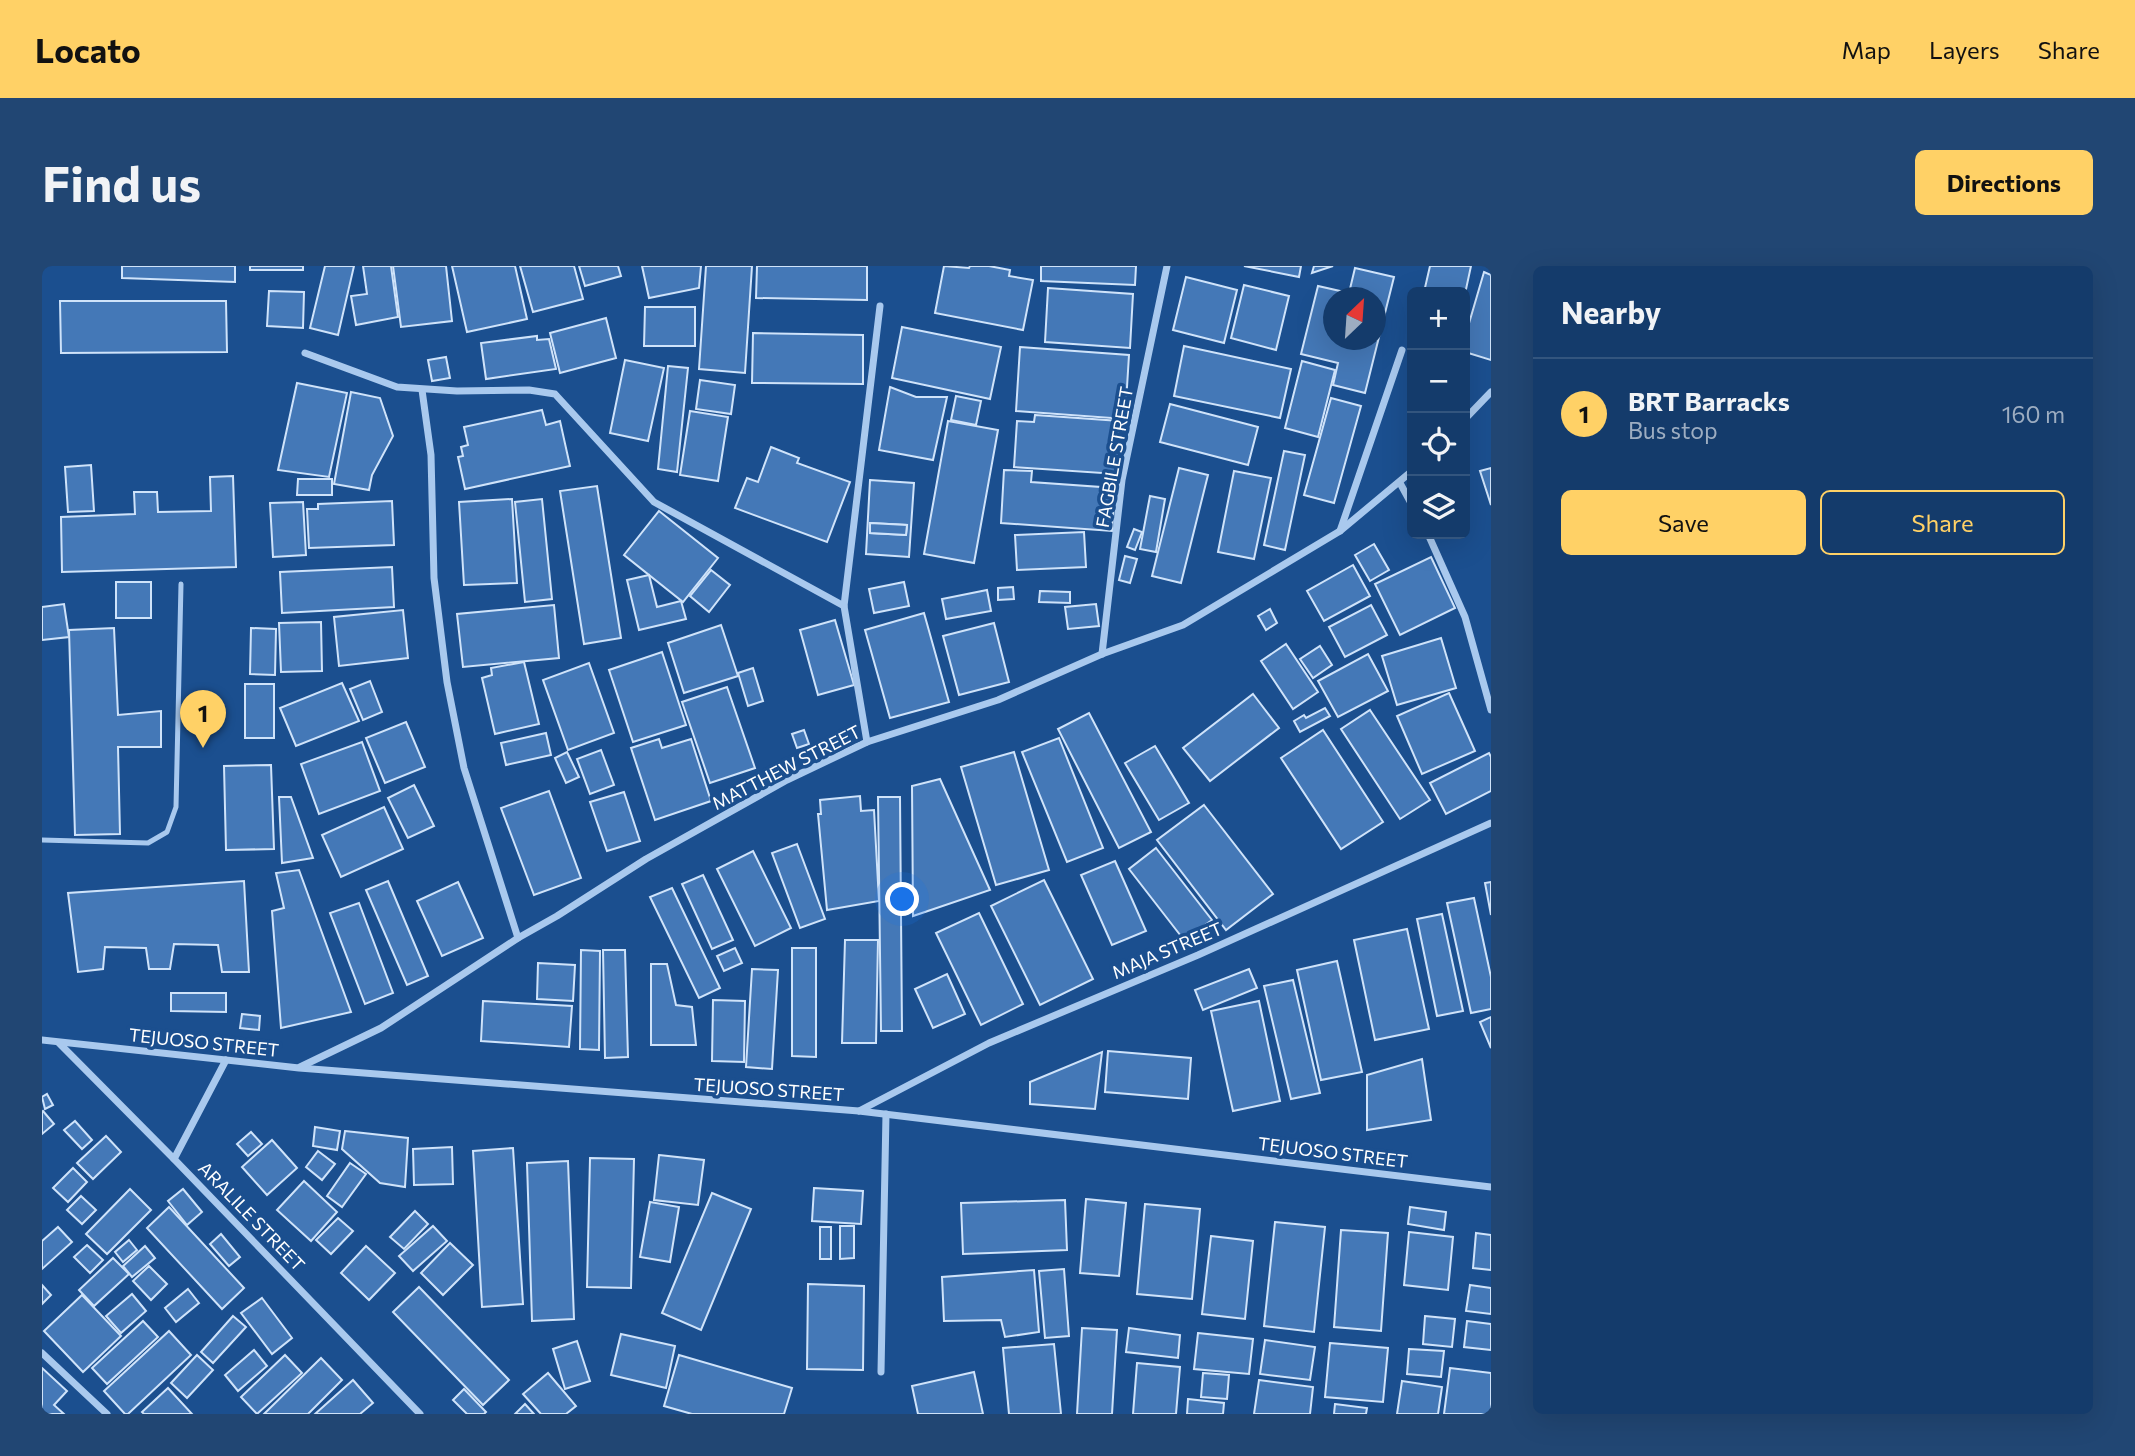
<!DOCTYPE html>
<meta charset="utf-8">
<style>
body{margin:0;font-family:Commissioner,sans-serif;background:#214673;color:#f1f3f6}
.controls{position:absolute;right:21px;top:21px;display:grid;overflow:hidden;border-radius:10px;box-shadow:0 7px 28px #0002}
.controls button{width:63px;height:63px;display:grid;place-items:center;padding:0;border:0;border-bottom:2px solid #33557e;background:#143b6b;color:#f1f3f6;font:35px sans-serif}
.compass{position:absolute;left:1281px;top:21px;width:63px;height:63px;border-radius:50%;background:#143b6b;box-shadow:0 7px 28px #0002;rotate:25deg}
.you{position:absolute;left:861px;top:634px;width:24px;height:24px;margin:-18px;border:5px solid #fff;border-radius:50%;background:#1a73e8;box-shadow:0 0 0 10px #1a73e833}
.badge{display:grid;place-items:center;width:46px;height:46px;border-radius:50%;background:#ffd166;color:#111;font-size:23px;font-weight:700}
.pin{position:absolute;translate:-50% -58px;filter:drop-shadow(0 2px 4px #0008)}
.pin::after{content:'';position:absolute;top:37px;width:24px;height:21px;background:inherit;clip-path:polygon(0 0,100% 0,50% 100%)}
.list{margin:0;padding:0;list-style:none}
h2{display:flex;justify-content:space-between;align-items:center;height:91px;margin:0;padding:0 28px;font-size:30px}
h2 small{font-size:23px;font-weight:400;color:#9dadc1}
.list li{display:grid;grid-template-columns:46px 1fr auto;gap:21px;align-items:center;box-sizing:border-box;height:112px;padding:0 28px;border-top:2px solid #33557e}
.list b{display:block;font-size:26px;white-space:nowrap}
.list p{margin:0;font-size:23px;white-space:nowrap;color:#9dadc1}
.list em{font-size:23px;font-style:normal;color:#9dadc1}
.actions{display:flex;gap:14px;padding:21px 28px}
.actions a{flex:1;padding:16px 0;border:2px solid #ffd166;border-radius:10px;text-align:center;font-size:24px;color:#ffd166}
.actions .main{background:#ffd166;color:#111}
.icon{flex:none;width:38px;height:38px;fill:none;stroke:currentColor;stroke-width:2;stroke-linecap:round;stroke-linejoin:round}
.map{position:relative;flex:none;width:1449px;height:1148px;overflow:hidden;border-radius:10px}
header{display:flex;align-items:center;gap:42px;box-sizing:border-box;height:98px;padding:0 35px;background:#ffd166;color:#111}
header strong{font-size:33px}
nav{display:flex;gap:38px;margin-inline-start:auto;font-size:24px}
.intro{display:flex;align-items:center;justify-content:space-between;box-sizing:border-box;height:168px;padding:0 42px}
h1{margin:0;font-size:49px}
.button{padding:18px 32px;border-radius:10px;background:#ffd166;color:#111;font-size:24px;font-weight:700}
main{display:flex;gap:42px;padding:0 42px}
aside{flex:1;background:#143b6b;border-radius:10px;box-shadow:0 7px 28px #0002}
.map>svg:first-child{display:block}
</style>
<header>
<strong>Locato</strong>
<nav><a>Map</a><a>Layers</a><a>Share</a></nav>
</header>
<div class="intro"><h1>Find us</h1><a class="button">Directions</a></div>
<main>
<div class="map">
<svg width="1449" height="1148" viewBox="0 0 1449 1148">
<rect width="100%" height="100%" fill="#1b4f8f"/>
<g fill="#4478b7" stroke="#cfe3fa" stroke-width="2" fill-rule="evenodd">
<path d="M80,0H193V16L80,12Z"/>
<rect x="208" y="0" width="53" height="4"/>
<path d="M283,0H312L296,69L268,62Z"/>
<path d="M321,0H349L356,51L314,59L309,30L325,28Z"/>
<path d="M351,0H404L410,55L359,61Z"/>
<path d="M410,0H473L485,53L425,66Z"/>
<path d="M478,0H532L541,33L491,46Z"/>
<path d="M537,0H576L579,10L543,20Z"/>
<path d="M600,0H659L657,22L607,32Z"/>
<path d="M664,0H710L703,107L657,103Z"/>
<path d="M715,0H825V34L714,32Z"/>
<path d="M902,0L927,2L928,0H947L968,4L967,10L991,14L981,64L893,47Z"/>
<path d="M999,0H1094L1093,19L999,15Z"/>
<path d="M1202,0H1259L1257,11Z"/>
<path d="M1272,0H1291L1270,7Z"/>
<path d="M1388,0H1429L1423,28L1382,26Z"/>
<path d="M1313,2L1352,11L1323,127L1291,119L1296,97L1259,88L1276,20L1307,27ZM1292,32H1334V74H1292Z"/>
<path d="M1442,6L1449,9V94L1423,86V71Z"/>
<path d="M1144,11L1195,24L1182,77L1131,64Z"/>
<path d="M1202,19L1247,30L1234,84L1189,72Z"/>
<path d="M1006,22L1091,28L1088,82L1003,76Z"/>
<path d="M227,25L262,26L261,62L225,60Z"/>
<path d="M18,35H184L185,86L19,87Z"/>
<path d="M603,41H653V80H602Z"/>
<path d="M564,52L574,92L518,107L508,67Z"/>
<path d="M860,61L959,81L948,133L850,112Z"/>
<path d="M711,67L821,69V118L710,117Z"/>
<path d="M495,70V74L507,73L514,103L444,113L439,77Z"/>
<path d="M1142,80L1249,103L1238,152L1132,130Z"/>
<path d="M978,81L1087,89L1083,153L974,145Z"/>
<path d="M404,91L408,112L390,115L386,94Z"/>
<path d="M583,94L622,102L606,175L568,167Z"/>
<path d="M1260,95L1293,104L1276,171L1243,162Z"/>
<path d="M626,100L646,102L635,206L616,203Z"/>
<path d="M658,114L693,119L689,148L654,143Z"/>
<path d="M255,117L305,127L287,211L236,204Z"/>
<path d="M848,121L874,131H905L891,194L837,184Z"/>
<path d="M309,126L338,132L351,170L330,209L327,224L292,218Z"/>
<path d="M914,130L939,135L934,159L909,154Z"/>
<path d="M1289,132L1319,140L1292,237L1262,229Z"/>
<path d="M1128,138L1216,161L1206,199L1118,176Z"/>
<path d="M500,144L504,159L518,155L528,200L423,223L416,191L421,190L419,181L426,179L422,161Z"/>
<path d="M648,145L686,151L676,215L638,209Z"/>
<path d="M993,149L1078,155L1075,208L972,201L975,155L992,156Z"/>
<path d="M906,155L956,164L932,297L882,288Z"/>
<path d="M729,181L757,192L755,197L808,216L785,276L693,242L705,212L716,216Z"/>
<path d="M1242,185L1263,189L1243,284L1222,279Z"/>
<path d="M49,199L52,245L26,246L23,201Z"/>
<path d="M1137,202L1166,209L1139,317L1110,310Z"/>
<path d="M1449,202V239L1438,205Z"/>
<path d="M962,204L990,205L989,216L1073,222L1070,265L959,257Z"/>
<path d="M1192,205L1229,212L1212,293L1176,286Z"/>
<path d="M191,210L194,301L20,306L19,251L93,248L92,226H115L116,246L169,245L168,211Z"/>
<path d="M256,213H290V229H255Z"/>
<path d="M828,214L872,217L867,291L824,288ZM828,257L865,259L864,269L828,267Z"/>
<path d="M555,220L579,372L542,378L518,225Z"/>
<path d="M1108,230L1123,233L1114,286L1098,283Z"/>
<path d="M470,233L475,317L422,319L417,236Z"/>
<path d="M500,233L510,333L483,336L473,236Z"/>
<path d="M350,235L352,279L267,282L265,243H276V238Z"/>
<path d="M261,236L264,289L231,291L228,237Z"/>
<path d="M617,245L676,292L641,336L582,289Z"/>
<path d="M828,257L865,259L864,269L828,267Z"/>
<path d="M1092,263L1100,266L1093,284L1085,281Z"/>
<path d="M1042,266L1044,301L975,304L973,269Z"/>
<path d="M1332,278L1347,304L1328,315L1313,289Z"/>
<path d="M1083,290L1095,293L1088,317L1077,314Z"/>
<path d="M1389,291L1413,342L1358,369L1333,318Z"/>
<path d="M1311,299L1328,330L1282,355L1265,325Z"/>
<path d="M350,301L352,341L240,347L238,306Z"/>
<path d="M669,304L688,319L667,346L648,330Z"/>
<path d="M607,309L615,341L639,335L644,353L597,364L585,314Z"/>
<rect x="74" y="316" width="35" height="36"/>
<path d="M862,316L867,340L832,347L827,323Z"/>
<path d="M971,321L972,333L956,334V322Z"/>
<path d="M945,324L949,345L904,353L900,333Z"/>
<path d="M998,325L1028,326V337L997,336Z"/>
<path d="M22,338L27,371L0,374V341Z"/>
<path d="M1054,338L1057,360L1026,363L1023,341Z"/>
<path d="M512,339L517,392L421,401L415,348Z"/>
<path d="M1329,339L1345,369L1303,391L1287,361Z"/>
<path d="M1228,343L1235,357L1224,364L1216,350Z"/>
<path d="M361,344L366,392L297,400L292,351Z"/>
<path d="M882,347L907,436L848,452L823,364Z"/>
<path d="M793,354L812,419L776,429L758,364Z"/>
<path d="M279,356L280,405L239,406L237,357Z"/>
<path d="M952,357L967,416L917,429L901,370Z"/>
<path d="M679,359L696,410L642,427L626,377Z"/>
<path d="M72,362L76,449L119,445V481H76L78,568L33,569L27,364Z"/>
<path d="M209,362L234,363L233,409L208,408Z"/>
<path d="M1399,372L1414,422L1355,439L1340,390Z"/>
<path d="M1244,378L1276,426L1251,443L1219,395Z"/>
<path d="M1278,380L1290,399L1271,412L1258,393Z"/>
<path d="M620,386L644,459L591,476L567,404Z"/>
<path d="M1326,388L1346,425L1296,451L1276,415Z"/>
<path d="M482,396L497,458L453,468L440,412L450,409L449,402Z"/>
<path d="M547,397L572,467L526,484L501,414Z"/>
<path d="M711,402L721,435L706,440L696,407Z"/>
<path d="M328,415L340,446L321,454L308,423Z"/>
<path d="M300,417L317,455L254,480L238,442Z"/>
<rect x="203" y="418" width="29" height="54"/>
<path d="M685,421L713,502L668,517L640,436Z"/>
<path d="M1407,427L1433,485L1380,508L1355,450Z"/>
<path d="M1211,428L1237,462L1168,515L1141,482Z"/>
<path d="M1283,442L1288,450L1258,466L1252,455L1262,449L1264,452Z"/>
<path d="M1328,444L1388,534L1358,553L1299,463Z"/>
<path d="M1047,447L1109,566L1077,582L1016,463Z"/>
<path d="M364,456L383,501L343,517L324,472Z"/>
<path d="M762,464L767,478L755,482L750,468Z"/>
<path d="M1281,464L1341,556L1299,583L1239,492Z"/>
<path d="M504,467L509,489L464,499L459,477Z"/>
<path d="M1017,472L1061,582L1025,596L980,486Z"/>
<path d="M617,473L620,482L649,473L669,535L613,554L589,482Z"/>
<path d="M320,476L338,525L277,548L259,498Z"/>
<path d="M1113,480L1147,537L1117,554L1083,497Z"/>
<path d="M559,484L572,519L548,528L535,493Z"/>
<path d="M525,486L537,511L524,517L513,492Z"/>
<path d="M972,486L1007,604L954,619L919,501Z"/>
<path d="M1447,487L1449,491V525L1404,548L1388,517Z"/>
<path d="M229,499L232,583L184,584L182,500Z"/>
<path d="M898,513L948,624L871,650L870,520Z"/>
<path d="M372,519L392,560L366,572L346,532Z"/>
<path d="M507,525L539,612L492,629L459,542Z"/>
<path d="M582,526L598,575L565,585L548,536Z"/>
<path d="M818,530L819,545L832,544L837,635L785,644L776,548H779L778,534Z"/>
<path d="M237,531H249L271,592L240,597Z"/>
<path d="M836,531H858L860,765H839Z"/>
<path d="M1162,539L1231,628L1184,664L1115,574Z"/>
<path d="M342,541L361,583L299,611L280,569Z"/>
<path d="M755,578L783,653L758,662L730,587Z"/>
<path d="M1114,582L1170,654L1142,674L1087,603Z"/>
<path d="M711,585L749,662L713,680L675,603Z"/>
<path d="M1073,595L1104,665L1070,679L1039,609Z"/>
<path d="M257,604L309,746L239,762L230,645L242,642L234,607Z"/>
<path d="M661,609L691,674L670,683L640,618Z"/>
<path d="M1002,614L1051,713L998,739L949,640Z"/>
<path d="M202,615L207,706H180L176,679L132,678L128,703H107L104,682L63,681L61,703L36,706L26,627Z"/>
<path d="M346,615L386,710L365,719L324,624Z"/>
<path d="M416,616L441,672L400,690L375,635Z"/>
<path d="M1449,616V649L1443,617Z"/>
<path d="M630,622L678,722L657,732L608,631Z"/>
<path d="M1432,632L1449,711V743L1429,747L1405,637Z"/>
<path d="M317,637L351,727L323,738L288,647Z"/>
<path d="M937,647L981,738L939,759L894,667Z"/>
<path d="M1400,648L1421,745L1395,750L1375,653Z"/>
<path d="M1365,663L1387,763L1333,774L1312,674Z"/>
<path d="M803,674H836L834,777H800Z"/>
<path d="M693,682L700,697L682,705L675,690Z"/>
<path d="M750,682H774V791L750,790Z"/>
<path d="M539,684L558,685L557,784L538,783Z"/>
<path d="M561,684H583L586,791L563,792Z"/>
<path d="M1295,695L1320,806L1279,814L1255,704Z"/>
<path d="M496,697L533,699L531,735L495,733Z"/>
<path d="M609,698H625L634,739L650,741L654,779H609Z"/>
<path d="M710,703L736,704L730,803L704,801Z"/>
<path d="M1207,703L1215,722L1161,744L1153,724Z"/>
<path d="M905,708L923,748L891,762L873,723Z"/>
<path d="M1251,714L1278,827L1249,833L1222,720Z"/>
<path d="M129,727H184V746L129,745Z"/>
<path d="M671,734L703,735L702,796L670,795Z"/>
<path d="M441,735L530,740L527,781L439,775Z"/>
<path d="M1217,735L1238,835L1191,845L1169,745Z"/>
<path d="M200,748L218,750L217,764L198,762Z"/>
<path d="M1449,751V782L1438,756Z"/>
<path d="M1066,785L1149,792L1146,833L1063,826Z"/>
<path d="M1060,786L1053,843L988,838V816Z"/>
<path d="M1380,793L1389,854L1325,864V809Z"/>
<path d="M5,828L11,839L3,843L0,831Z"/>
<path d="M1,845L12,858L0,868V846Z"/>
<path d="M33,855L50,874L40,883L22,864Z"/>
<path d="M273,861L298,865L295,884L271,880Z"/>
<path d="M303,865L366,872L363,921L338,917L300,883Z"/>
<path d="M209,866L220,878L206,890L195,878Z"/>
<path d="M64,870L79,886L51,913L35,897Z"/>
<path d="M230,874L255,902L225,929L200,901Z"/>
<path d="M410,881L411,918L372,919L371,883Z"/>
<path d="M471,882L481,1038L440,1041L431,885Z"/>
<path d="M276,885L293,898L280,914L264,901Z"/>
<path d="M617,889L662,894L656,939L612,934Z"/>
<path d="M548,892L592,893L589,1022L545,1021Z"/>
<path d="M526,895L532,1053L490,1055L485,897Z"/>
<path d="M308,897L324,908L300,941L285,930Z"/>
<path d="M31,902L45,916L26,936L11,922Z"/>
<path d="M262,915L295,946L269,975L235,944Z"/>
<path d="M772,922L821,925L819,958L770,955Z"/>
<path d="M88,923L109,944L65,988L44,968Z"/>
<path d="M141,923L160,946L145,959L126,935Z"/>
<path d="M670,927L709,943L659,1064L620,1047Z"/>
<path d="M39,930L54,944L40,958L25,944Z"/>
<path d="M1044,933L1084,937L1077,1010L1038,1007Z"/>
<path d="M1023,934L1025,984L921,988L919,937Z"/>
<path d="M608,936L637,941L628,996L598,991Z"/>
<path d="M1103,938L1158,943L1150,1033L1095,1028Z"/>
<path d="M127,941L202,1022L180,1043L105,962Z"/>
<path d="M1368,941L1404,946L1402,964L1366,958Z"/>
<path d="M373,945L386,958L362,983L348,971Z"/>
<path d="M296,952L311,965L289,988L274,974Z"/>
<path d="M1233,956L1283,961L1272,1066L1222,1060Z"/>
<path d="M391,960L405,975L371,1005L357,990Z"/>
<path d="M798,960H812V992L798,993Z"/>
<path d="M16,961L30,976L0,1003V975Z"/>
<rect x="778" y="961" width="11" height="32"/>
<path d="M1299,964L1346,967L1339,1065L1292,1061Z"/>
<path d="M1367,966L1411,971L1406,1024L1362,1019Z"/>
<path d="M1434,967L1449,969V1004L1431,1002Z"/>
<path d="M179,968L198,991L187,1000L168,978Z"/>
<path d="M1169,970L1211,975L1203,1053L1160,1048Z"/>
<path d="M87,974L95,984L81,996L73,986Z"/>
<path d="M408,977L431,999L401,1029L379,1007Z"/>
<path d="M45,979L61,994L48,1007L32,991Z"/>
<path d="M103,980L113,992L90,1011L81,1000Z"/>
<path d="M324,980L353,1007L327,1034L299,1007Z"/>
<path d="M71,992L87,1008L52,1040L37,1024Z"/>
<path d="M107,1000L125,1018L109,1034L91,1015Z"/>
<path d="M1022,1003L1027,1070L1003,1072L997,1005Z"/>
<path d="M992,1004L997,1066L963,1071L959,1054L902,1055L900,1011Z"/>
<path d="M766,1018L822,1020L821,1104L765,1103Z"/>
<path d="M0,1019L9,1029L0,1038Z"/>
<path d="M1428,1019L1449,1022V1048L1424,1045Z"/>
<path d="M377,1021L467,1114L441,1139L351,1046Z"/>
<path d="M146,1023L157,1037L134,1056L123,1042Z"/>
<path d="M90,1028L104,1045L79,1067L64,1050Z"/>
<path d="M40,1029L79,1070L41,1106L2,1065Z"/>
<path d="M220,1032L250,1072L230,1088L199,1047Z"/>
<path d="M191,1050L204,1061L171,1097L159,1086Z"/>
<path d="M1383,1050L1413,1053L1410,1081L1381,1078Z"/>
<path d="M101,1055L116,1071L65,1118L50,1102Z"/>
<path d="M1425,1055L1449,1058V1084L1422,1081Z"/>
<path d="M1040,1062L1075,1064L1070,1148H1035Z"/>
<path d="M1087,1062L1138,1069L1136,1092L1084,1086Z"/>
<path d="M127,1065L149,1089L86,1148H83L62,1125Z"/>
<path d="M1156,1067L1211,1073L1207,1108L1152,1103Z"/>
<path d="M579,1068L633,1080L624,1122L569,1109Z"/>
<path d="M1223,1074L1273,1081L1268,1114L1218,1108Z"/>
<path d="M535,1075L548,1115L523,1123L511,1083Z"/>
<path d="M1288,1077L1346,1082L1341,1136L1283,1131Z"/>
<path d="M1012,1078L1019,1148H967L961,1082Z"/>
<path d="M1367,1083L1402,1085L1399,1111L1365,1108Z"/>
<path d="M212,1084L225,1100L196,1125L183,1109Z"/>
<path d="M155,1089L171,1104L145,1132L129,1117Z"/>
<path d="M243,1089L260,1107L215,1148L199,1131Z"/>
<path d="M637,1089L750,1122L742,1148H650L622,1140Z"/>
<path d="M279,1092L300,1114L266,1148H222Z"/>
<path d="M1095,1097L1138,1101L1134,1148H1091Z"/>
<path d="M0,1102L25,1125L12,1139L22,1148H0Z"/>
<path d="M1408,1102L1449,1107V1148H1402Z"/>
<path d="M932,1106L941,1148H876L870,1120Z"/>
<path d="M506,1107L534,1140L524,1148H499L481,1128Z"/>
<path d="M1161,1107L1187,1109L1185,1133L1159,1131Z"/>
<path d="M311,1114L331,1137L318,1148H273Z"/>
<path d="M1217,1114L1271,1121L1268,1148H1212Z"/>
<path d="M1360,1115L1400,1121L1396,1148H1355Z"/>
<path d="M126,1122L150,1148H102L100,1146Z"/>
<path d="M422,1123L444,1146L442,1148H425L411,1134Z"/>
<path d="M1146,1133L1182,1137L1181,1148H1145Z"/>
<path d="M483,1138L492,1148H473Z"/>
<path d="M1293,1138L1325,1142L1324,1148H1292Z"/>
</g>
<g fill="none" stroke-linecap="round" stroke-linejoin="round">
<path stroke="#a9c9ee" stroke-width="5" d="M0,574L106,577L125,566L134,541L139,318"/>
<g stroke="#a9c9ee" stroke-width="7">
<path d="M263,87L355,121L415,125L487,124L513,128L612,236L802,340L825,476"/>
<path d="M380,124L389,189L392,312L405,416L422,502L476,672"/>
<path d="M1423,153L1449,126"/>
<path d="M1358,217L1370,239"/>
<path d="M1298,265L1360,84"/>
<path d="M1386,268L1423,351L1449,444"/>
<path d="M802,340L838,40"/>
<path d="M1060,388L1080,214L1125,0"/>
<path d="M0,774L257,802L817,845L1449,921"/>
<path d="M17,777L132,893L378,1148"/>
<path d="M258,801L339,762L476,672L515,650L604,593L745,514L825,476L956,434L1060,388L1141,359L1298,265L1370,205"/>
<path d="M817,845L947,777L1156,689L1449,557"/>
<path d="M132,893L184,794"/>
<path d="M0,1087L65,1148"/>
<path d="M839,1106L844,848"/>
</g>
</g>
<g text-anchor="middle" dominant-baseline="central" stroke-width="7" stroke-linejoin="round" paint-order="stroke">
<g font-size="18" fill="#fff" stroke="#1b4f8f">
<text transform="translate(1072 191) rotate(-80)">FAGBILE STREET</text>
<text transform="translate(744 501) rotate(-27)">MATTHEW STREET</text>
<text transform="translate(1125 684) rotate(-23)">MAJA STREET</text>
<text transform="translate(162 776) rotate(6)">TEJUOSO STREET</text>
<text transform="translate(727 823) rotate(4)">TEJUOSO STREET</text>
<text transform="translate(1291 886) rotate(7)">TEJUOSO STREET</text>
<text transform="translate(210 950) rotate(46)">ARALILE STREET</text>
</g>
</g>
</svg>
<div class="controls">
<button>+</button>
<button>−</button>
<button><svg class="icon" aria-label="locate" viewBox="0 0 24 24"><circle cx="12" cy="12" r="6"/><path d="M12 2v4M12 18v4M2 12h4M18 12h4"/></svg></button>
<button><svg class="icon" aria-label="layers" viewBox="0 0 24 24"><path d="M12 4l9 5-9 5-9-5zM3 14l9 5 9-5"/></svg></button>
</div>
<svg class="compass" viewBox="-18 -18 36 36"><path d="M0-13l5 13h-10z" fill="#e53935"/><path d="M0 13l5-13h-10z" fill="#9dadc1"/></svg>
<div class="you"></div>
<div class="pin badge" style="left:161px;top:482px">1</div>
</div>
<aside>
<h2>Nearby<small></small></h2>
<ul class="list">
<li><span class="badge">1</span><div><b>BRT Barracks</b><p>Bus stop</p></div><em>160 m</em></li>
</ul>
<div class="actions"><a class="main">Save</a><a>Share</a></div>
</aside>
</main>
